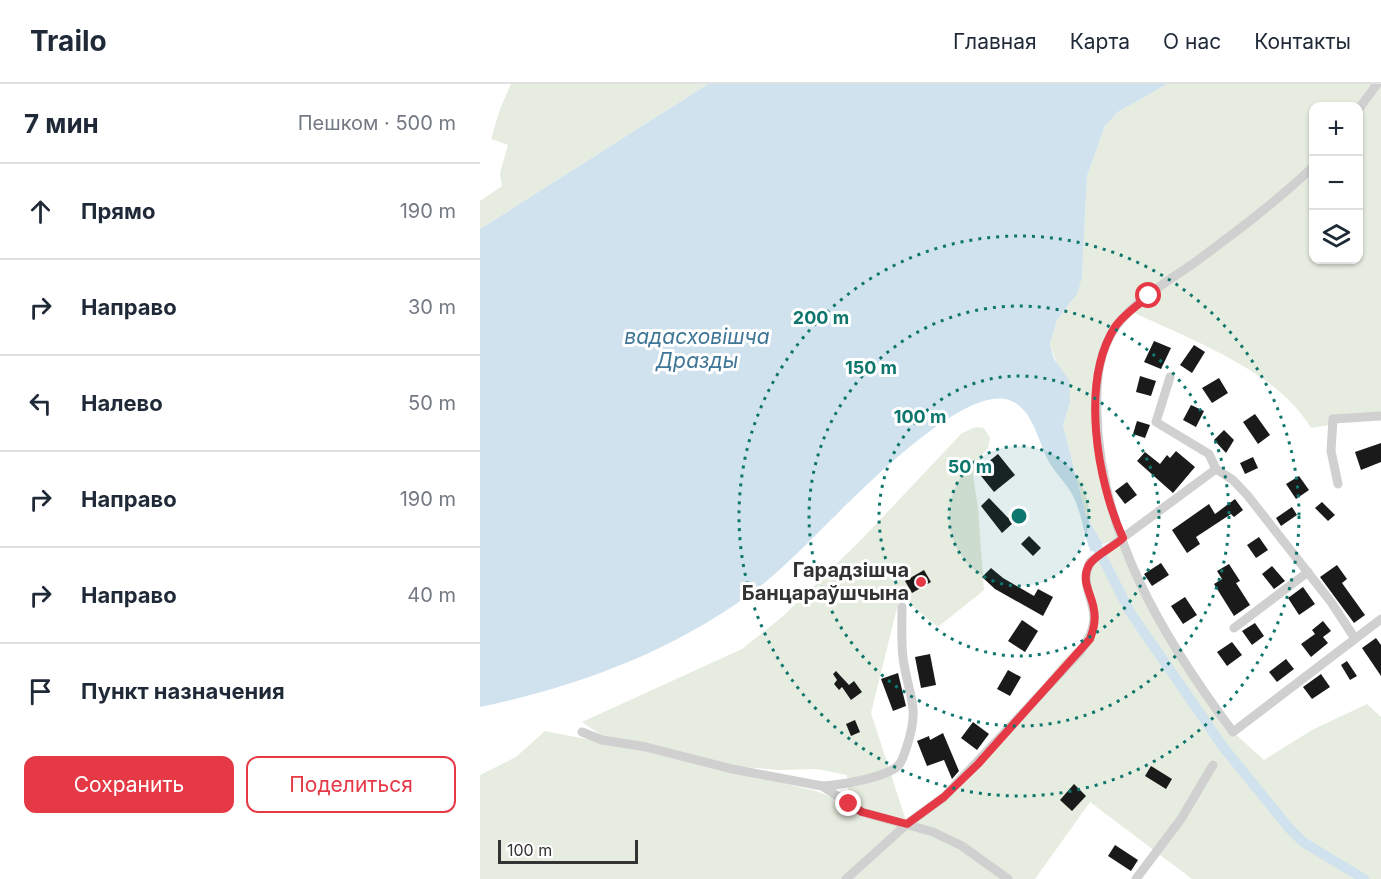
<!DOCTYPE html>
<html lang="ru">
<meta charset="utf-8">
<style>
body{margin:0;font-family:Inter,sans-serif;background:#f2f2f3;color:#1f2937}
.controls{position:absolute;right:18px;top:18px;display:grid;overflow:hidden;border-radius:12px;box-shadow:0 2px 4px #0004}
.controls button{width:54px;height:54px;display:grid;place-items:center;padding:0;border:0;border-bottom:2px solid #e0e1e3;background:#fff;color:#1f2937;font:30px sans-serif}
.scale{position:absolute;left:18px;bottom:15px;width:140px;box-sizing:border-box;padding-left:6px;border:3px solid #333;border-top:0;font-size:16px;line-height:21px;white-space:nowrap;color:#333;-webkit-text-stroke:4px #fff;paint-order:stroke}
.stop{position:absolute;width:18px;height:18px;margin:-14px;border:4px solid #e63946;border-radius:50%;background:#fff}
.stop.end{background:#e63946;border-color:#fff;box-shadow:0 2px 6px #0008}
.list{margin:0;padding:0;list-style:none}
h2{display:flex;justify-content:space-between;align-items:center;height:78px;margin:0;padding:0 24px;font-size:26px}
h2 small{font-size:20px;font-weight:400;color:#747a83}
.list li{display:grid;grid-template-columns:39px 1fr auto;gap:18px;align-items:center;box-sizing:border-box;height:96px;padding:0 24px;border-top:2px solid #e0e1e3}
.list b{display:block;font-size:22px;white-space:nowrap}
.list em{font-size:20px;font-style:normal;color:#747a83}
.actions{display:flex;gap:12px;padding:18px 24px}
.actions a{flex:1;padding:14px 0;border:2px solid #e63946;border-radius:12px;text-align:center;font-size:21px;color:#e63946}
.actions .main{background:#e63946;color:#fff}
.icon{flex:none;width:33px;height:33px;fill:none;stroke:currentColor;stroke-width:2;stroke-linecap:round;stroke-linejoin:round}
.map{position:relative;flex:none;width:901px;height:795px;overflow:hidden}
header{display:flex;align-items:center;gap:36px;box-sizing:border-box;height:84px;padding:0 30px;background:#fff;border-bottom:2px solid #e0e1e3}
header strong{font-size:28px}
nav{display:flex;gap:33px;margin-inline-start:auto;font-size:21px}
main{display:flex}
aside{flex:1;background:#fff}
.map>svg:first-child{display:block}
</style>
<header>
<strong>Trailo</strong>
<nav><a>Главная</a><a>Карта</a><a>О нас</a><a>Контакты</a></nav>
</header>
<main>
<aside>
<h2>7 мин<small>Пешком · 500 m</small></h2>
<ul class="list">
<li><svg class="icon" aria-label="ahead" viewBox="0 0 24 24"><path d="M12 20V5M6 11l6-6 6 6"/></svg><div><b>Прямо</b></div><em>190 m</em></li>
<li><svg class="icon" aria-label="right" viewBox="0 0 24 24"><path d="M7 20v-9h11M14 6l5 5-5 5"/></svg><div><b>Направо</b></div><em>30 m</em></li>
<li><svg class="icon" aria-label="left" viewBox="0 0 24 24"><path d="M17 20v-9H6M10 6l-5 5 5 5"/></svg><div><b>Налево</b></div><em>50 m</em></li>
<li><svg class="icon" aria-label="right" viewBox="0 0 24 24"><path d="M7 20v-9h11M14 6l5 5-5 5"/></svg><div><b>Направо</b></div><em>190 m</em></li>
<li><svg class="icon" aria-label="right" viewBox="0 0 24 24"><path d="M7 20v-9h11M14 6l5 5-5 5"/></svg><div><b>Направо</b></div><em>40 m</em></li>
<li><svg class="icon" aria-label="arrive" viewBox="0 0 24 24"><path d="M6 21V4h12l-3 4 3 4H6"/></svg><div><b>Пункт назначения</b></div></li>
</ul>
<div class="actions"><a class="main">Сохранить</a><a>Поделиться</a></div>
</aside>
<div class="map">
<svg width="901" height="795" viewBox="0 0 901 795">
<rect width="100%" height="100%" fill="#fff"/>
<g fill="#e6ecdf" fill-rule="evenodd">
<path d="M31,0H228L0,145V117L22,102L20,89L28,61L11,55L20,25Z"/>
<path d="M687,0H901V332L831,344C797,286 710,256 651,227L636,241L621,277V382L664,510L753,648L784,676L832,646L887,620L901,633V795H712L610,718L555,795H0V691L36,673L65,647L162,666L336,707L369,720L367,691L337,685L299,686L252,682L127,655L102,638L262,565L302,533L381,456L482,349L496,343L504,344L510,354L508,364L495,379L493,391L498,424L504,506L458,543L420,512L391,629L427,740L498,680L583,576L612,549L607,485L641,454L623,460L606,431L583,341L590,319L570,260L577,236L592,217L602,193L607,92L625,42L638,28ZM834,22H878V176H834Z"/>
</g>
<path fill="#cfe2ee" d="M228,0H687L638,28L625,42L607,92L602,193L597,210L577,236L570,260L574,275L589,296L590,319L583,341L606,431L623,460L611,468C603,450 602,429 593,412C587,400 576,390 569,378C558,358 553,324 529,316C485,302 390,398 360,427C330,456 300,489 266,513C186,570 95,603 0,623V145Z"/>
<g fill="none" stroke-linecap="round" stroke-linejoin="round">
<path stroke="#cfe2ee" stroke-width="10" d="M617,463L650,528L744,664L809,744L823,758L884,795"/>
</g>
<g fill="#1a1a1a">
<path d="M674,257L691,264L681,285L664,278Z"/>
<path d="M714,261L725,268L712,289L700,281Z"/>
<path d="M660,292L676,297L671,312L656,308Z"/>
<path d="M739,294L748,309L732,319L722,304Z"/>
<path d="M711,321L724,327L716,343L703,336Z"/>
<path d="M775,330L790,351L778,360L763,338Z"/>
<path d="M657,337L670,341L665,354L653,350Z"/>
<path d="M744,346L754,356L746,369L734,356Z"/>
<path d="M901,359V378L881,386L875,368Z"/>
<path d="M696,367L715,383L693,409L657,377L665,368L680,380L687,371L690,374Z"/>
<path d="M518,370L535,391L514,408L497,387Z"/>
<path d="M773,373L778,384L765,390L760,379Z"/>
<path d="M819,392L829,406L816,415L806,400Z"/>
<path d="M647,398L657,411L645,420L635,407Z"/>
<path d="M509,414L533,439L522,449L501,422Z"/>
<path d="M755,415L763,426L754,433L751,430L716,453L720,460L707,469L692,446L729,420L735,430Z"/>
<path d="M842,418L855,431L848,437L835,424Z"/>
<path d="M812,423L817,431L801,442L796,434Z"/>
<path d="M549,452L561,464L553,472L541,460Z"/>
<path d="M779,453L788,466L776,474L767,461Z"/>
<path d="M681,479L689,491L672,502L664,490Z"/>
<path d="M749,480L760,497L756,499L770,521L754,532L734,500L742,495L737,487Z"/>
<path d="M857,481L867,495L862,499L885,531L874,539L840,493Z"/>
<path d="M792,482L805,497L794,505L782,490Z"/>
<path d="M511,484L523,494L554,512L558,505L573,513L563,532L515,505L502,493Z"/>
<path d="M444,486L451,498L432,509L425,497Z"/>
<path d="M823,503L835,520L819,531L808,514Z"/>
<path d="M705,513L717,531L703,540L691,522Z"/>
<path d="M542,536L558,547L545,568L528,557Z"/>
<path d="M843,537L851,547L843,553L848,559L831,573L821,560L835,550L832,546Z"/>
<path d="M775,539L784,552L772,561L762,547Z"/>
<path d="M896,554L901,561V592L882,564Z"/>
<path d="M752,558L762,571L747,582L737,568Z"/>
<path d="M450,570L456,601L441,604L435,573Z"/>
<path d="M806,575L814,585L797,598L789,588Z"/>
<path d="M867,577L877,592L870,596L861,581Z"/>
<path d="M528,586L541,593L530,612L517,605Z"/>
<path d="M356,587L369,601L374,597L382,608L371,616L362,603L359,606L354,600L357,596L353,590Z"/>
<path d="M418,589L426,622L413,627L401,595Z"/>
<path d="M841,590L850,603L832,615L823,603Z"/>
<path d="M375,636L380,648L371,652L366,640Z"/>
<path d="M493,638L509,650L497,666L481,654Z"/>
<path d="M463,649L479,687L472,695L464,676L447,682L437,657L449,652L450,656Z"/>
<path d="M671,682L692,695L686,705L665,692Z"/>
<path d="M594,700L606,712L592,727L580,716Z"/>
<path d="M635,761L658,776L651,787L628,772Z"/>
</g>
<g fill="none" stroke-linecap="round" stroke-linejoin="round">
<g stroke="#d0d0d0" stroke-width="9">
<path d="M878,26L897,0"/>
<path d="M834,82C796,118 756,148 714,179C688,197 656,216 637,241C618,266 616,299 617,328C619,448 683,554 753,648L901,535"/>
<path d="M690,293L676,338L729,370L736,385L753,396L768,412L851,518L874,553"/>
<path d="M858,400L851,367L853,335L901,332"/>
<path d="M754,544L828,488"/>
<path d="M102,648L122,656L166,663L252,685L342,702L382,728L453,748L482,762L528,795"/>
<path d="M342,702C361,701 404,694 418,682C422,678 424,670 426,665C441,621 429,616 423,574C421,557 422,540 422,523"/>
<path d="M366,795L427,740L464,713L600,568C633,523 595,514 610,478L736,385"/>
<path d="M656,795L701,735L733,681"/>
</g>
</g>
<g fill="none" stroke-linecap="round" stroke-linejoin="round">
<path stroke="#e63946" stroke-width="8" d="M369,720L382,728L427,740L464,713L498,680L610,555C614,545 616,537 614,526C612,510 600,497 609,481C616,470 634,463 643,454C617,397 600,298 635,243C643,231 658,221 669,212"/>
</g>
<circle cx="539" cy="432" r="70" fill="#0f766e" fill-opacity=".12"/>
<g fill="none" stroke="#0f766e" stroke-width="3" stroke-dasharray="3 6">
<circle cx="539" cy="432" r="70"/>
<circle cx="539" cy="432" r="140"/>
<circle cx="539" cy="432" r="210"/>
<circle cx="539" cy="432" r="280"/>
</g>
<circle fill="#e63946" stroke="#fff" stroke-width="2" cx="441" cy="498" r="6"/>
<g text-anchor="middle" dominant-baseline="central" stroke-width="6" stroke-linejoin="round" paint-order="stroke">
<g font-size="20" font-weight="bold" fill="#333" stroke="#fff" text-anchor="end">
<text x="429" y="486">Гарадзішча<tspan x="429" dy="23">Банцараўшчына</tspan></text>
</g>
<g font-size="21" font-style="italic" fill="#3f7597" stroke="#fff">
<text x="217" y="252">вадасховішча<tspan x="217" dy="24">Дразды</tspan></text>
</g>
</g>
<circle cx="539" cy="432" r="9" fill="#0f766e" stroke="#fff" stroke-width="3"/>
<g font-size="18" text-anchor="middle" font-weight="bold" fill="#0f766e" stroke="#fff" stroke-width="6" stroke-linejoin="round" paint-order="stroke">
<text x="341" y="240">200 m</text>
<text x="391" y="290">150 m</text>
<text x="440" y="339">100 m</text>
<text x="490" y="389">50 m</text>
</g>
</svg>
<div class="controls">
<button>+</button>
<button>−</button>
<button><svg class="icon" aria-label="layers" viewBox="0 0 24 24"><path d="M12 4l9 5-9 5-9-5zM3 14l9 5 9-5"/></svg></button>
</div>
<div class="scale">100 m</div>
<div class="stop" style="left:669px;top:212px"></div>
<div class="stop end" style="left:369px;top:720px"></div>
</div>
</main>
